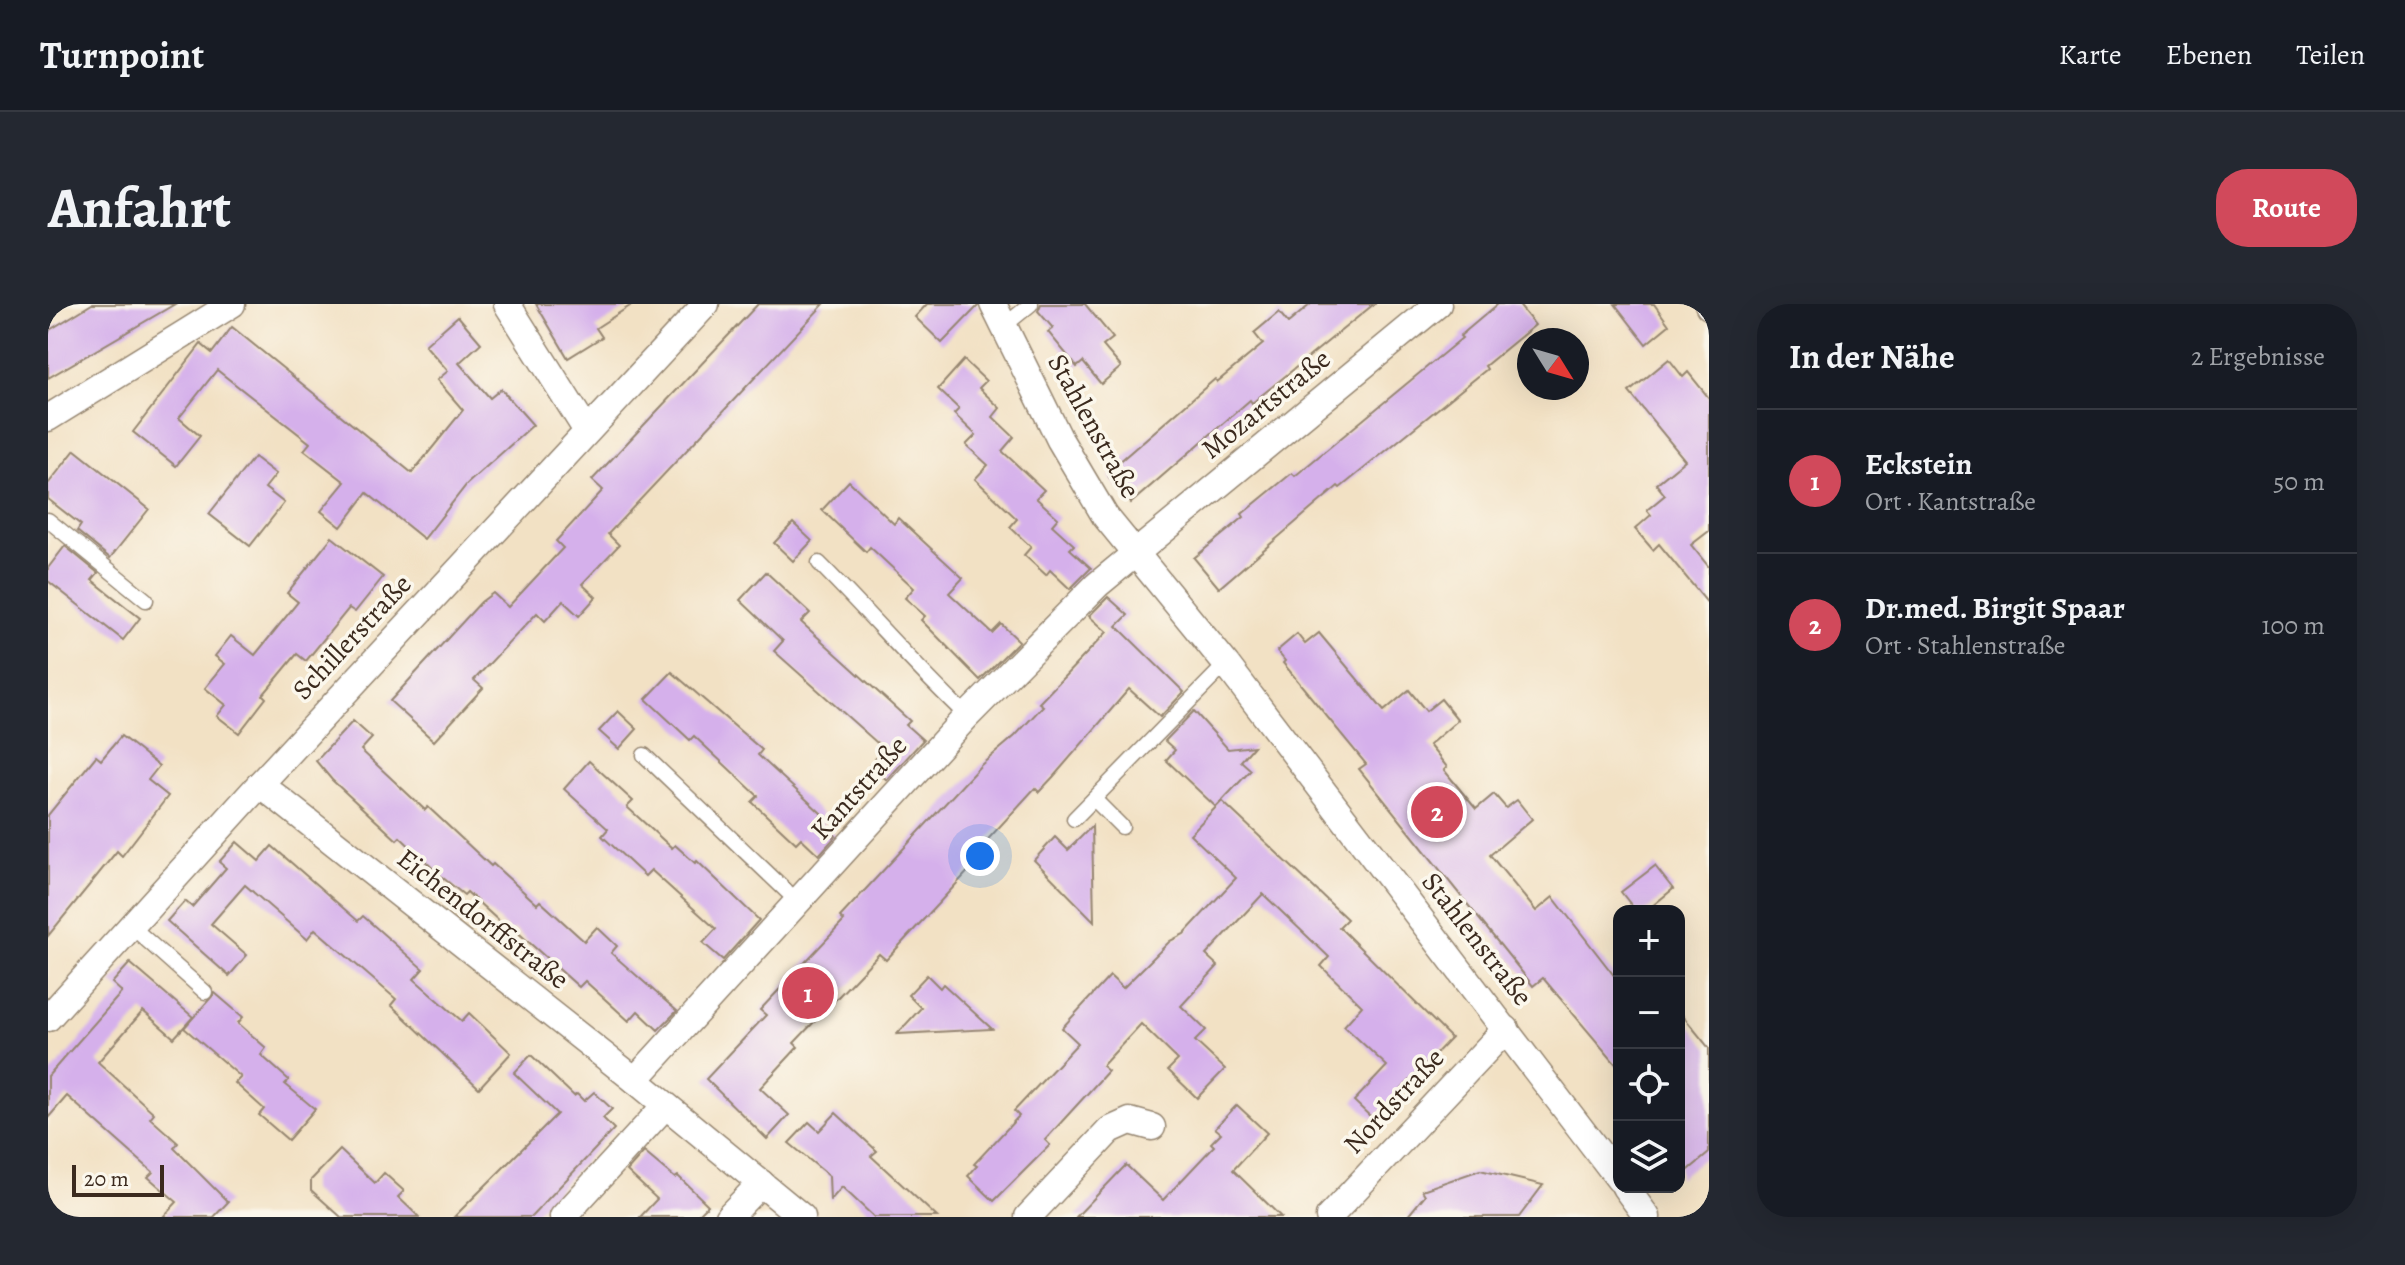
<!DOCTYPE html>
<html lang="de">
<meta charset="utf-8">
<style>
body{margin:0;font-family:Alegreya,serif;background:#242831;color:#f1f3f6}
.controls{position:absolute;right:24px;bottom:24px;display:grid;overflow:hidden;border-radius:16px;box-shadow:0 8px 32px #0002}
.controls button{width:72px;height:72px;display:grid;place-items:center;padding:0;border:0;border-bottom:2px solid #363941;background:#171b24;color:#f1f3f6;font:40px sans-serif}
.compass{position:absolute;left:1469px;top:24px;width:72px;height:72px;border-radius:50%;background:#171b24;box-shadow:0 8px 32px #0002;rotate:127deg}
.scale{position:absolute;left:24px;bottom:20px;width:92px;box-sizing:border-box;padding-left:8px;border:4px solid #3b2a1e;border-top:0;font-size:22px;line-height:28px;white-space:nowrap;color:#3b2a1e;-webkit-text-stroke:6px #fbf7ec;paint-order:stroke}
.you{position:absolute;left:932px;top:552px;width:28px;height:28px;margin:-20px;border:6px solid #fff;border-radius:50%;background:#1a73e8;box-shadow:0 0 0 12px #1a73e833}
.badge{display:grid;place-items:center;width:52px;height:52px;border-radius:50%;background:#d1495b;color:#fff;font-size:26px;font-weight:700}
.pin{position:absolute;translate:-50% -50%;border:4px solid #fff;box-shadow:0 2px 8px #0006}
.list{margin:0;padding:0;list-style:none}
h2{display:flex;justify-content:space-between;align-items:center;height:104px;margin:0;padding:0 32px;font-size:34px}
h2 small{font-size:26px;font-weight:400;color:#9ea1a6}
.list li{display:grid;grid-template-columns:52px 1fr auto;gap:24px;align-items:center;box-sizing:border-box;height:144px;padding:0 32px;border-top:2px solid #363941}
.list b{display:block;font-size:30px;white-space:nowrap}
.list p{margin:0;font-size:26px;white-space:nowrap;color:#9ea1a6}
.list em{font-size:26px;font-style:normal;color:#9ea1a6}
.icon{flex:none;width:44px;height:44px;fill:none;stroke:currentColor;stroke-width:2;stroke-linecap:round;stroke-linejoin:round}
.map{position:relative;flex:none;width:1661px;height:913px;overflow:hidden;border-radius:32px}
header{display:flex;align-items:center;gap:48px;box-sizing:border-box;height:112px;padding:0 40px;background:#171b24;border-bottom:2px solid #363941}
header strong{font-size:38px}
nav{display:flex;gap:44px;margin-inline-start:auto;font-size:28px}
.intro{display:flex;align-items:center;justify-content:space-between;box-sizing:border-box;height:192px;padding:0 48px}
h1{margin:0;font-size:56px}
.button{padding:20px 36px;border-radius:32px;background:#d1495b;color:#fff;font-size:28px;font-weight:700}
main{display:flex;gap:48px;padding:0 48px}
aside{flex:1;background:#171b24;border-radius:32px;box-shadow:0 8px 32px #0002}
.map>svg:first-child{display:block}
</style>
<header>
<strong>Turnpoint</strong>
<nav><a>Karte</a><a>Ebenen</a><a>Teilen</a></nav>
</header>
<div class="intro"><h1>Anfahrt</h1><a class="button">Route</a></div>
<main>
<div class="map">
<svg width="1661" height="913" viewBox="0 0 1661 913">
<rect width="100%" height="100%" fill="#fbf7ec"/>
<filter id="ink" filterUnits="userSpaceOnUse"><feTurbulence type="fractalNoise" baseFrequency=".0125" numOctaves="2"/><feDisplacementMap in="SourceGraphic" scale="16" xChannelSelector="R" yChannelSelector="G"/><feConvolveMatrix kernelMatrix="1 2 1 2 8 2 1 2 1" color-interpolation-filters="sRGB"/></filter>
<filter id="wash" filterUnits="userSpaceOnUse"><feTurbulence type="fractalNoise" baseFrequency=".006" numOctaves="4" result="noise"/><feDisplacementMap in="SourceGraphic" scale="32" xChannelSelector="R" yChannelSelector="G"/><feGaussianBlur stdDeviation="1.8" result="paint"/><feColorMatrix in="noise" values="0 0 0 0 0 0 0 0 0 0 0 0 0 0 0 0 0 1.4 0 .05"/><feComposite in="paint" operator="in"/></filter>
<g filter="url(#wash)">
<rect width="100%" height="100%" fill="#f2e1c4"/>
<g id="blocks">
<g fill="#d5b0eb">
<path d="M44,0H127L0,74V27Z"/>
<path d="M488,0H585L548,24L554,33L520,54Z"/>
<path d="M710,0H776L560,230L571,241L534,280L548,293L531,312L515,297L497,317L489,309L426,376L435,384L386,437L342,397L433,298L445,289L460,303L515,244L508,237L555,186L544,176Z"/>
<path d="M879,0H929L930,2L894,39L867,13Z"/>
<path d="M993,0H1037L1065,34L1055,42L1073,63L1053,80L1035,58L1029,63L1000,28L1005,24L990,7Z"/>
<path d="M1263,0H1326L1204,99L1202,96L1083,199L1061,173L1072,164L1069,160L1167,75L1169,78L1215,40L1206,29L1231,8L1240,19Z"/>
<path d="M1450,0H1470L1487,21L1437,62L1439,65L1292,184L1290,182L1171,284L1146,254L1196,213L1194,210L1244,169L1247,172L1414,34L1412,32Z"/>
<path d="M1567,0H1606L1621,21L1598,40Z"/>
<path d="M410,12L433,39L411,59L442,94L453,85L485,121L419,180L376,235L319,189L293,223L273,207L297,178L256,146L262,139L169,66L131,114L152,132L128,162L85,128L153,40L164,49L184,23L364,169L415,106L389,76L400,67L377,41Z"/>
<path d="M1621,55L1635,73L1640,68L1661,94V227L1643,241L1661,263V301L1611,240L1605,246L1587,225L1603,211L1599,206L1617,191L1608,180L1637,156L1581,88Z"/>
<path d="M916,56L938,77L931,84L952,104L945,113L966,133L954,147L996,186L988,194L1010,214L1004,221L1026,241L1022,245L1043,264L1022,285L1002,266L998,271L976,251L983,243L962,223L969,215L927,175L940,161L918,141L928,131L906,110L911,105L890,85Z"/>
<path d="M27,146L101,205L62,254L29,227L33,221L0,195V180Z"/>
<path d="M206,153L228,170L217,184L236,199L202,242L161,210Z"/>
<path d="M801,177L846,220L850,214L915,274L901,289L944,329L953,320L971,337L932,376L873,316L877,312L857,294L866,284L822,243L818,248L774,206Z"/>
<path d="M745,219L764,237L745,257L726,239Z"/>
<path d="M284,233L335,273L307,308L301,304L258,357L249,350L215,391L218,394L191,429L169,412L178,401L157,384L177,360L167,352L183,332L207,351L250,298L239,289Z"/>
<path d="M17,242L50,269L44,276L92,314L75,336L0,277V264Z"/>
<path d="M718,268L762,309L753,318L862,417L858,421L875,436L839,476L822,461L836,445L726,347L735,337L692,296Z"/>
<path d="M1060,293L1080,311L1069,322L1136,388L1112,413L1081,385L1006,472L991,488L987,484L932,544L937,549L838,656L831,650L746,739L750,743L712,784L741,811L719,835L658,775L718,711L712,706L796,617L792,613L933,461L967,432L995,402L991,399L1059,328L1041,312Z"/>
<path d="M1271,329L1336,407L1361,386L1378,407L1393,395L1410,416L1381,441L1399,463L1396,466L1428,505L1446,490L1458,504L1469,496L1484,515L1442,551L1488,607L1505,593L1571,678V764L1495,674L1485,682L1311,465L1318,460L1235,359L1237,357L1229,347L1249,330L1257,340Z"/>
<path d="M624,368L714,446L710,451L774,510L770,516L788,532L771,551L753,534L748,539L704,498L710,492L646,432L642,436L598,395Z"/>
<path d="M570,407L589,425L571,445L551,427Z"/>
<path d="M1146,407L1180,445L1206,442L1193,457L1203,466L1168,503L1118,456L1127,446L1117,437Z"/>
<path d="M305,417L324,434L313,446L377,506L380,503L443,562L445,560L489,600L492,597L536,637L549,623L569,642L563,649L629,707L610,726L590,707L581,717L537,677L531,683L466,625L463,628L419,588L416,591L394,573L352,533L349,536L284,476L268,457Z"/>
<path d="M73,432L111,462L100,476L120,492L74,552L69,547L0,632V511L48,452L53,456Z"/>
<path d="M541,457L585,497L579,503L624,544L627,541L647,559L649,557L711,616L675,656L655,639L668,625L603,566L597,572L554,532L560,525L516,485Z"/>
<path d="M1174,497L1299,615L1291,623L1403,734L1325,815L1306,797L1339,762L1296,722L1314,702L1273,662L1281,653L1215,590L1158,651L1170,662L1133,702L1158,726L1147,737L1177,765L1149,794L1120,766L1130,756L1093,720L1054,762L1060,767L997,836L1002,841L946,897L920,872L929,862L926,860L971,812L966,807L1030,739L1014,724L1062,672L1075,684L1122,637L1136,630L1188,574L1142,530Z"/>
<path d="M1044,522L1046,617L986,556L1007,533L1020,546Z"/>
<path d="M189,538L211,557L224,542L310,617L315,612L375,665L366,675L414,717L421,709L463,749L431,784L343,701L348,695L267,625L259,635L197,581L163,620L199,651L181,672L119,617L137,597L144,603L178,564L171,558Z"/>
<path d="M1607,562L1625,585L1598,607H1588L1573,588Z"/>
<path d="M82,659L145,713L126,734L95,707L50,758L106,809L102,814L130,839L126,844L180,898L166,913H115L129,898L100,873L105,868L19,792L0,814V772L74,688L64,679Z"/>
<path d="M879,671L892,684L895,680L944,725L849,730L873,704L860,691Z"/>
<path d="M167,689L195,713L190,719L218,744L213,751L241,776L237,780L267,805L240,836L211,811L216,805L187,779L193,773L136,724Z"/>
<path d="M1631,707L1661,744V849L1631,874Z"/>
<path d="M483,751L526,792L529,790L536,797L546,788L564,805L555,814L566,825L483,913H406L509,810L466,769Z"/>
<path d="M1189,801L1219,829L1185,866L1233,913H1028L1078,861L1115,896L1166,842L1163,839L1173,829L1167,824Z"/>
<path d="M788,809L829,847L823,852L889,913H826L794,883L782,897L781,872L741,839L761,818L771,827Z"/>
<path d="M292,846L327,879L336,869L356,887L350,893L371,913H293L263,886V876Z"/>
<path d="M596,848L627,874L630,872L660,901L648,913H592L609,895L579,867Z"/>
<path d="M1432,866L1495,881L1471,913H1359L1377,891L1374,886Z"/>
</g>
</g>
</g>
<g filter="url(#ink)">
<use href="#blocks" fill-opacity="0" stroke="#968671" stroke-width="2"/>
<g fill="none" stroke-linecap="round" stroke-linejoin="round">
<defs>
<g id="lane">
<path d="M956,22L983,0"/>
<path d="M0,216L98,296"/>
<path d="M771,259C822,310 867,363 919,412"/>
<path d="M596,451L751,599"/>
<path d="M1046,495L1074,523"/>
<path d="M1026,515L1178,360"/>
<path d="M83,622L157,688"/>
</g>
<g id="street">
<path d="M459,0L539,127"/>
<path d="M945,0L1012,136L1057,212L1178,360L1571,875"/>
<path d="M1660,0L1661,2"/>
<path d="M0,114L184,0"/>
<path d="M212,480L587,776L754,913"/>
<path d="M0,714L212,480L658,0"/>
<path d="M587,776L919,412L1049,281L1390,0"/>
<path d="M1577,883L1599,913"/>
<path d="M515,913L617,802"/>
<path d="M680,913L713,879"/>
<path d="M980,913L1062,826L1082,817L1104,823"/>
<path d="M1281,913L1458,725"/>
</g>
</defs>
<use href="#lane" stroke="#968671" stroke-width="17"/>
<use href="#street" stroke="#968671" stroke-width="29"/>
<use href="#lane" stroke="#fff" stroke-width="14"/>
<use href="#street" stroke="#fff" stroke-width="26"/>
</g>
</g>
<g text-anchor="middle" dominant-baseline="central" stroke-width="7" stroke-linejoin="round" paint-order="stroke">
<g font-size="28" fill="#3b2a1e" stroke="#fbf7ec">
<text transform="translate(1218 100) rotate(-39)">Mozartstraße</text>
<text transform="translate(1046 122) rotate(61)">Stahlenstraße</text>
<text transform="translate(304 333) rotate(-47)">Schillerstraße</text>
<text transform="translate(811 484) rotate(-48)">Kantstraße</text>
<text transform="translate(435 615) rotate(38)">Eichendorffstraße</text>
<text transform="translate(1429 635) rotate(52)">Stahlenstraße</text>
<text transform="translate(1346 797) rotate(-47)">Nordstraße</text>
</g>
</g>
</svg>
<div class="controls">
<button>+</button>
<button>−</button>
<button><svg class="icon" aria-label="locate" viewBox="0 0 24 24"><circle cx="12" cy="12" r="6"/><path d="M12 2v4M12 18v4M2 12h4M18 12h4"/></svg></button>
<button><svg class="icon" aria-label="layers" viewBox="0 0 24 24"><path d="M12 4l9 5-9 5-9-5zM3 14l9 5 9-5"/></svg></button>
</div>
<svg class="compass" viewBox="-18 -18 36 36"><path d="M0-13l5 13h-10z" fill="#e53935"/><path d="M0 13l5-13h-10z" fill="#9ea1a6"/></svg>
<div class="scale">20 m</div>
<div class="you"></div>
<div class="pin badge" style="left:760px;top:689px">1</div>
<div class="pin badge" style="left:1389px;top:508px">2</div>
</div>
<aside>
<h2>In der Nähe<small>2 Ergebnisse</small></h2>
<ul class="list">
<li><span class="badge">1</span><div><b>Eckstein</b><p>Ort · Kantstraße</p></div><em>50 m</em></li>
<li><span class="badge">2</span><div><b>Dr.med. Birgit Spaar</b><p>Ort · Stahlenstraße</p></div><em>100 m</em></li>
</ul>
</aside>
</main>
